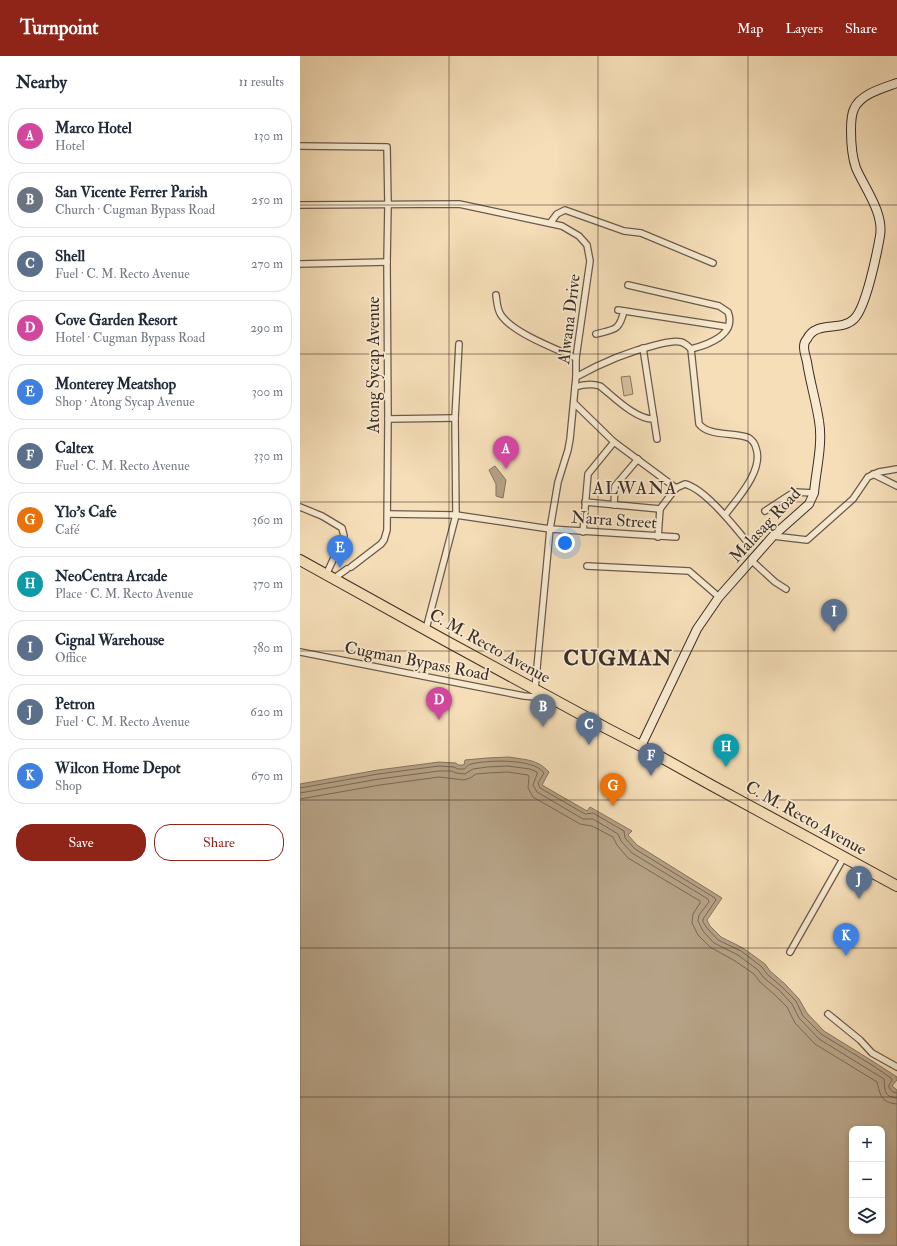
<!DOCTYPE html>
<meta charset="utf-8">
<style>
body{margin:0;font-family:"IM FELL Double Pica",serif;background:#f6f6f7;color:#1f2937}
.controls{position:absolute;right:12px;bottom:12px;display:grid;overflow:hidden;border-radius:8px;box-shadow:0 2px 6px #0003}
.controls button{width:36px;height:36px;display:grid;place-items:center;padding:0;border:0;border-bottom:1px solid #e0e1e3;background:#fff;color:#1f2937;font:20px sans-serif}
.you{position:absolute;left:265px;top:487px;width:14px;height:14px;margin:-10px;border:3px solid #fff;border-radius:50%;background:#1a73e8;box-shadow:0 0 0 6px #1a73e833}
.badge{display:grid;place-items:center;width:26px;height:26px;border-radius:50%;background:#8f2418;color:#fff;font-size:13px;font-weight:700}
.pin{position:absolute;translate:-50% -33px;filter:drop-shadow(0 1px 2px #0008)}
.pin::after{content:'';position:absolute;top:21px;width:14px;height:12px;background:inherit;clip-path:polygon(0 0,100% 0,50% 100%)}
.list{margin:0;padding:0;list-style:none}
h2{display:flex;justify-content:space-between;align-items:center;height:52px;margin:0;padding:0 16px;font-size:17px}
h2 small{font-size:13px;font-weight:400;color:#747a83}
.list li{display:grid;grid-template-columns:26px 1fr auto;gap:12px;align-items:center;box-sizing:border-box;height:56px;margin:0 8px 8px;padding:0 8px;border:1px solid #e0e1e3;border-radius:16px}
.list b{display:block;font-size:15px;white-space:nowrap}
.list p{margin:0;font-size:13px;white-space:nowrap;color:#747a83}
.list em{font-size:13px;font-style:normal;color:#747a83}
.actions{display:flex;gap:8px;padding:12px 16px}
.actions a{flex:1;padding:9px 0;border:1px solid #8f2418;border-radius:16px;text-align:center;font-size:14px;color:#8f2418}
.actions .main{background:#8f2418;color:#fff}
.icon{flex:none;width:22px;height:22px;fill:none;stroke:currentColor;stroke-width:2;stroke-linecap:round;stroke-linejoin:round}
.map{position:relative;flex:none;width:597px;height:1190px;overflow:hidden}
header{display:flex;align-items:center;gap:24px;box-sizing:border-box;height:56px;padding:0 20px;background:#8f2418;color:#fff}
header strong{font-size:19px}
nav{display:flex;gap:22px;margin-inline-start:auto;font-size:14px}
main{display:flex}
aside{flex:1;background:#fff}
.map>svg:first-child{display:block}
</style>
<header>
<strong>Turnpoint</strong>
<nav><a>Map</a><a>Layers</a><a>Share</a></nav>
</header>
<main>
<aside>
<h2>Nearby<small>11 results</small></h2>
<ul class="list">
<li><span class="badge" style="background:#d1479c">A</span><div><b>Marco Hotel</b><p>Hotel</p></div><em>130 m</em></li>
<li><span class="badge" style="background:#6b7280">B</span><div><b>San Vicente Ferrer Parish</b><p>Church · Cugman Bypass Road</p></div><em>250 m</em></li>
<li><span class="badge" style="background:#5c6f8a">C</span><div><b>Shell</b><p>Fuel · C. M. Recto Avenue</p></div><em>270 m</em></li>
<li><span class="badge" style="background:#d1479c">D</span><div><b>Cove Garden Resort</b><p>Hotel · Cugman Bypass Road</p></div><em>290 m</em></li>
<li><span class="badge" style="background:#3f7fe0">E</span><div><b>Monterey Meatshop</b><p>Shop · Atong Sycap Avenue</p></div><em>300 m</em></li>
<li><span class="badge" style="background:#5c6f8a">F</span><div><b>Caltex</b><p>Fuel · C. M. Recto Avenue</p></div><em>330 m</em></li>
<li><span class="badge" style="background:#e8710a">G</span><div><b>Ylo's Cafe</b><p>Café</p></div><em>360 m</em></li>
<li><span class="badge" style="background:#0f9aa8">H</span><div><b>NeoCentra Arcade</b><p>Place · C. M. Recto Avenue</p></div><em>370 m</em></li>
<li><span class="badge" style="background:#5c6f8a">I</span><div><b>Cignal Warehouse</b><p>Office</p></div><em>380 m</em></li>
<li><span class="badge" style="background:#5c6f8a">J</span><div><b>Petron</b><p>Fuel · C. M. Recto Avenue</p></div><em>620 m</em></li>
<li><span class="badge" style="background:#3f7fe0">K</span><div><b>Wilcon Home Depot</b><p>Shop</p></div><em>670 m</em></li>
</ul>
<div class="actions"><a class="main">Save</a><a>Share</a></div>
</aside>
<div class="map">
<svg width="597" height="1190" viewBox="0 0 597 1190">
<rect width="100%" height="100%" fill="#f5deb8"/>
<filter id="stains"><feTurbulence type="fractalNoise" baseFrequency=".005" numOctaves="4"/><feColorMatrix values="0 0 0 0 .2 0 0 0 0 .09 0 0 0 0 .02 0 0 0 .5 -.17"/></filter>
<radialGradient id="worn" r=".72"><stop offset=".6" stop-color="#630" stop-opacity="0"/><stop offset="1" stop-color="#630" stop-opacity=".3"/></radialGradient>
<path fill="#d6c09f" stroke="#897762" d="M330,320L333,338L324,340L321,321Z"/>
<g fill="#b6a286" stroke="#857460" fill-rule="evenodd">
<path d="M195,410L206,424L203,442L196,440V428L189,414Z"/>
<path d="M209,701C226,704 237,703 249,716L242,729L287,755L290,751L332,775L328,779L337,789L422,842L407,864L410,870L421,881L443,892L465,908L470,915L485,928L499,943L507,957L524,975L574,1006L597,1021V1024L592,1030L597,1034V1190H0V728L78,714L139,706L156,707L158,709H164L165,704L187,702ZM552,1073H582V1175H552Z"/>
</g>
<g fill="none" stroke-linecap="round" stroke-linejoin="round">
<g stroke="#796856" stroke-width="1">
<path d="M0,732L78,718L139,710L154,711L158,713H164C167,711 167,709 171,708C187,704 234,702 244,717L238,727L240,732L285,758L293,757L324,775L325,782L335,793L415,842L416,844L403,863V866L407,872L418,884L441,895L462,911L467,918L482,931L496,945L503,960L521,978L572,1009L591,1022L592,1024L589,1029V1032L593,1036L597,1037"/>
<path d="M0,737L79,723L139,715H152L156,717L165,718L173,713L187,711L208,710L230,713L237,716V718L233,729L237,736L283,763H293L318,778L321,785L332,797L408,843L409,846L399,859L398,865L403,875L414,887L438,899L458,914L464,922L479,934L492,948L499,962L519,983L584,1023C585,1033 583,1041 597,1042"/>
<path d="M0,743L80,729L139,721L164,724L170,722L176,718L188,717L208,716L228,719L229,721L228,732L233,741L280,768L292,770L313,781L317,789L328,802L400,845V847L393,858L392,867L398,879L410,891L435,905L454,918L460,926L475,939L487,951L495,967L515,988L577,1026C580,1038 581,1047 597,1048"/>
</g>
<defs>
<g id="street">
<path d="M0,90L87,91L88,149L87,206L88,363L87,474L84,484L81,488L51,511"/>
<path d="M0,149L159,148L262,170L279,180L287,189L290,205L276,302V321L270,383L268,394L258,426L250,473L235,633"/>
<path d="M251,166L257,158L265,154L324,175L341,177L413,207"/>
<path d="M0,208L87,206"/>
<path d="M328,229L419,250L428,256C437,279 407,289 391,293"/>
<path d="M196,239C197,246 197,253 201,259C213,277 256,293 276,302"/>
<path d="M318,254L428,271"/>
<path d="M296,278C315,273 319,275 324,255"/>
<path d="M343,292L357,383"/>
<path d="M276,321C303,306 326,296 356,289C364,287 373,284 381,286C385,287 388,290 391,293L399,368C409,381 436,376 449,382C452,384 455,388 456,392C464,414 438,442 425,459"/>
<path d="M275,331C284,328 291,327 300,330C314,341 336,364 354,363"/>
<path d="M274,347L314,386L376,432L385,428C405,433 434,470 448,487"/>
<path d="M88,363L155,362"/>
<path d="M573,418L597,430"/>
<path d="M285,446L360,453"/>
<path d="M314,449L315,430L338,403"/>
<path d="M0,451L22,460L42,472L44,480L26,519"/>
<path d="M465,455L494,436L514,437"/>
<path d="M88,458L156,459L250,473L376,481"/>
<path d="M283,476L288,418L314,386"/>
<path d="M473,480L507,484L553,443L568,421L579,416L597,413"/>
<path d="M358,481L360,453L376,432"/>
<path d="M451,504L475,526L486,533"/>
<path d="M287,510L389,515L419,541"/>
<path d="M33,523L47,513"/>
<path d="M126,573L156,459L155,362L159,288"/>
<path d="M0,596L224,640L247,642"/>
<path d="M490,896L544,801"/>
<path d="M528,958L560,984L572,997L597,1011"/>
</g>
<path id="secondary" d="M341,690L397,573L419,541L473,480L509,448L514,437C516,414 523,388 519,365C516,345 510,326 507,306C506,301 504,296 504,291C504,288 505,285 507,283C516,264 541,276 554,263C566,252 577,197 580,180C584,157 565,133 556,112C552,101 551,86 551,74C551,67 551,59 554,53C560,38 583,32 597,27"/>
<path id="highway" d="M0,504L146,585L306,672L341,690L411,729L597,830"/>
</defs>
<use href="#street" stroke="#6a5a4a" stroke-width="8"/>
<use href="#secondary" stroke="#3c2e26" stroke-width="10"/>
<use href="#highway" stroke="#3c2e26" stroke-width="12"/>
<use href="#street" stroke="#f8ead1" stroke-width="5.5"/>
<use href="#secondary" stroke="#f8ead1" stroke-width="8"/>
<use href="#highway" stroke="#f5deb8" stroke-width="10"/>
</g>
<path fill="none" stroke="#3c2e26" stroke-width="1" stroke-opacity="0.55" d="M149,0V1190M298,0V1190M448,0V1190M0,149H597M0,298H597M0,446H597M0,595H597M0,744H597M0,892H597M0,1041H597"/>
<g text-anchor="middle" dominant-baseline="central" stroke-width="3.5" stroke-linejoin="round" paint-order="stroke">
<g font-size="17" fill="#3c2e26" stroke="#f8ead1">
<text transform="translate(269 263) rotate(-83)">Alwana Drive</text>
<text transform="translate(73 309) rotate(-90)">Atong Sycap Avenue</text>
<text transform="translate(314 464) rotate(4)">Narra Street</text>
<text transform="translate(465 469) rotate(-47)">Malasag Road</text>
<text transform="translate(190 590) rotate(29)">C. M. Recto Avenue</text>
<text transform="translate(117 605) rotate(11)">Cugman Bypass Road</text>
<text transform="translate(506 762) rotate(29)">C. M. Recto Avenue</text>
</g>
<g font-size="18" letter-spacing="1" fill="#3c2e26" stroke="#f8ead1">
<text x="335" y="432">ALWANA</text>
</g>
<g font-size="21" font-weight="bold" letter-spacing="1" fill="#3c2e26" stroke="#f8ead1">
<text x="318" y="602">CUGMAN</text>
</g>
</g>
<rect width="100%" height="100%" filter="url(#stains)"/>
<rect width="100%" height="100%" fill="url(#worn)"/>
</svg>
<div class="controls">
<button>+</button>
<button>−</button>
<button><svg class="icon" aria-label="layers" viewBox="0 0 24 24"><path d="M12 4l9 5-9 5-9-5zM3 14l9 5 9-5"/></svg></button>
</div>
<div class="you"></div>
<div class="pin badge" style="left:206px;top:413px;background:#d1479c">A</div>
<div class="pin badge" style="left:243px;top:671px;background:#6b7280">B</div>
<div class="pin badge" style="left:289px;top:689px;background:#5c6f8a">C</div>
<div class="pin badge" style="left:139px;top:664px;background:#d1479c">D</div>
<div class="pin badge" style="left:40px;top:512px;background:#3f7fe0">E</div>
<div class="pin badge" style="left:351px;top:720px;background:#5c6f8a">F</div>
<div class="pin badge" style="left:313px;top:750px;background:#e8710a">G</div>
<div class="pin badge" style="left:426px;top:711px;background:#0f9aa8">H</div>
<div class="pin badge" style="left:534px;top:576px;background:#5c6f8a">I</div>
<div class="pin badge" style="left:559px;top:843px;background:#5c6f8a">J</div>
<div class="pin badge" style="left:546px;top:900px;background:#3f7fe0">K</div>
</div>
</main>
